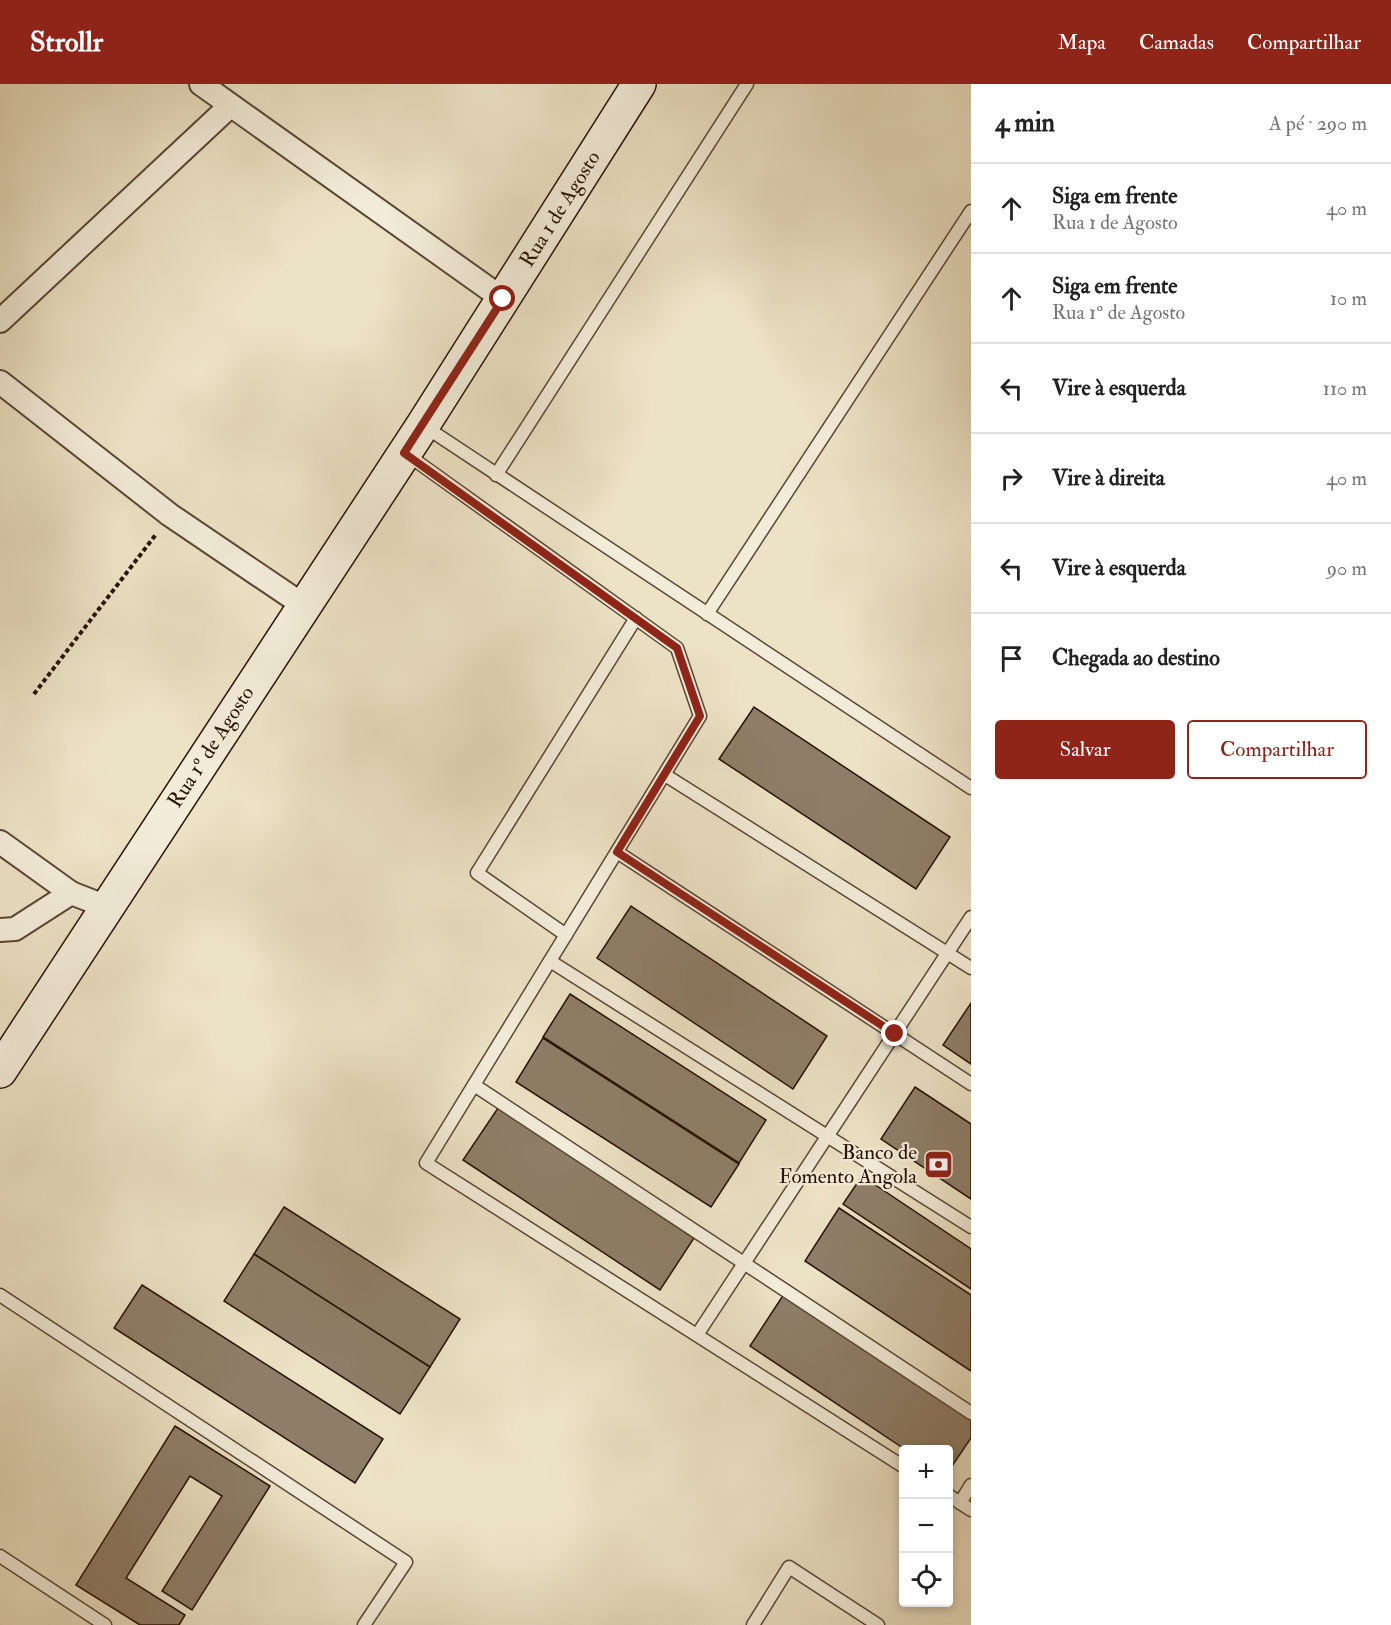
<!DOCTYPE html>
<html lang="pt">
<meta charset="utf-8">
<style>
body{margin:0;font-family:"IM FELL Double Pica",serif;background:#f6f6f6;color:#222}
.controls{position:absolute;right:18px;bottom:18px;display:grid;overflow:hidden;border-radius:6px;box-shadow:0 3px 9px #0003}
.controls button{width:54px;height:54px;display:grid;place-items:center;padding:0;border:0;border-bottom:2px solid #e0e0e0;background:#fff;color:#222;font:30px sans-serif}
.stop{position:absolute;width:18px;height:18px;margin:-14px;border:4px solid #8f2418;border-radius:50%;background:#fff}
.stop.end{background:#8f2418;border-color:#fff;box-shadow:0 2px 6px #0008}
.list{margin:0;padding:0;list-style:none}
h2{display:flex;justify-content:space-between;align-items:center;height:78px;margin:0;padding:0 24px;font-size:26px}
h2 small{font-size:20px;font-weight:400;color:#767676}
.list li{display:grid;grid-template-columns:39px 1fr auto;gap:18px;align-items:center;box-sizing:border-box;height:90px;padding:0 24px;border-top:2px solid #e0e0e0}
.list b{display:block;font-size:22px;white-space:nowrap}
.list p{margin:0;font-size:20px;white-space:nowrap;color:#767676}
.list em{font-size:20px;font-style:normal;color:#767676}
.actions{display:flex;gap:12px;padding:18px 24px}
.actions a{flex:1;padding:14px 0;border:2px solid #8f2418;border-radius:6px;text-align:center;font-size:21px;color:#8f2418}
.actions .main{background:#8f2418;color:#fff}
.icon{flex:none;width:33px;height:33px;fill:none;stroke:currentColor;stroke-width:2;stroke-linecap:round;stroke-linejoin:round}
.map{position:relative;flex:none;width:971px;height:1541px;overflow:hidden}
header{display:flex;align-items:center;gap:36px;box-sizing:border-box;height:84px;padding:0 30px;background:#8f2418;color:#fff}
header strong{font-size:28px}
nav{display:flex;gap:33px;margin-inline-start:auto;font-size:21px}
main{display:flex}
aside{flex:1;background:#fff}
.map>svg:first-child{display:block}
</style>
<header>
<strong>Strollr</strong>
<nav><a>Mapa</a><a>Camadas</a><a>Compartilhar</a></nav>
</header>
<main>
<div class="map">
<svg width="971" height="1541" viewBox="0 0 971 1541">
<rect width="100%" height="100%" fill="#ece2c5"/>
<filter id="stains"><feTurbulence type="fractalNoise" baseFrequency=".00333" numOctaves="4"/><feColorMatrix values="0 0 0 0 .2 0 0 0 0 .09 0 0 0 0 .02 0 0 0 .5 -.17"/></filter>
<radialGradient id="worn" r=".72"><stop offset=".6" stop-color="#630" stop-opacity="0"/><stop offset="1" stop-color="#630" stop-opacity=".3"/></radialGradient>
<g fill="#8e7e68" stroke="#281203" stroke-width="1.5">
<path d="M754,623L950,753L916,805L719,675Z"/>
<path d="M631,822L827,952L793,1005L597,874Z"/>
<path d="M570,910L766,1036L739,1079L543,953Z"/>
<path d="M971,919V980L943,961Z"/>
<path d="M543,954L739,1080L711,1123L516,998Z"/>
<path d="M915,1003L971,1040V1115L881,1055Z"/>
<path d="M498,1024L694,1154L660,1206L463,1076Z"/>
<path d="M862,1092L971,1165V1205L843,1120Z"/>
<path d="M284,1123L460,1235L430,1283L254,1170Z"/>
<path d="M839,1124L971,1211V1287L805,1177Z"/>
<path d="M254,1170L430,1283L400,1330L224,1217Z"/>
<path d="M142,1201L383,1355L355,1399L114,1244Z"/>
<path d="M784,1210L971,1334V1354L948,1388V1366H906L750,1262Z"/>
<path d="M175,1342L270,1402L192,1526L162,1507L222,1412L190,1392L126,1494L185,1531L179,1541H140L76,1501Z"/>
</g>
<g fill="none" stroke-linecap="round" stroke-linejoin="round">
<defs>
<g id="service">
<path d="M424,342L971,704"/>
<path d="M405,369L677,564L700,632L426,1079L904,1383"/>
<path d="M496,391L747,0"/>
<path d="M707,530L971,127"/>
<path d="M665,691L971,884"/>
<path d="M617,768L971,1000"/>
<path d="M566,851L477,789L636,534"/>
<path d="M550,877L971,1143"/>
<path d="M474,1001L971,1329"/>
<path d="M0,1211L406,1478L364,1541"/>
<path d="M697,1251L971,833"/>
<path d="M948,1411L971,1426"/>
<path d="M960,1419L971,1401"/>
<path d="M0,1472L105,1541"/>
<path d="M753,1541L789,1483L878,1541"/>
</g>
<g id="minor">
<path d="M201,0L503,215"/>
<path d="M0,237L230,22"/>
<path d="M0,298L170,431L303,521"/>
<path d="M0,758L71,809"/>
<path d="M0,846L15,845L71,809L107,823"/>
</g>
<path id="secondary" d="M0,987L423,341L639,0"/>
</defs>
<use href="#service" stroke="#594634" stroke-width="15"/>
<use href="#minor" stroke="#594634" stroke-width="26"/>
<use href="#secondary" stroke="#281203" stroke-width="36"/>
<path stroke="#281203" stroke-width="4" stroke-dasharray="4.5 3" stroke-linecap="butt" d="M34,610L157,449"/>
<use href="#service" stroke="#f3ecd9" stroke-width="12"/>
<use href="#minor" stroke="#f3ecd9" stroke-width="22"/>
<use href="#secondary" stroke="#f3ecd9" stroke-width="33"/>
</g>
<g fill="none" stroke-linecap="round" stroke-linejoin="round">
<path stroke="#8f2418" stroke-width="8" d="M503,215L404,369L677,564L700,632L617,768L895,950"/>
</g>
<defs>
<symbol id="bank-square" viewBox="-11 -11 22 22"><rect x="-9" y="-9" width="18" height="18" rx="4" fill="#8f2418" stroke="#f3ecd9"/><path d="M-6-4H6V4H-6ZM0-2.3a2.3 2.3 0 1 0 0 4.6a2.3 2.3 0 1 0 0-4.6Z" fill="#fff"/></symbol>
</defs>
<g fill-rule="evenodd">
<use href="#bank-square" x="922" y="1064" width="33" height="33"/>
</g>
<g text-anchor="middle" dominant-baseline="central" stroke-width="4.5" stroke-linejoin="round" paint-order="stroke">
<g font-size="21" fill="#281203" stroke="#f3ecd9">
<text transform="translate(560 125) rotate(-58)">Rua 1 de Agosto</text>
<text transform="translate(211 663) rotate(-57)">Rua 1º de Agosto</text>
</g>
<g font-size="21" fill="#281203" stroke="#f3ecd9" text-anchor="end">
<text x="917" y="1068">Banco de<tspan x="917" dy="24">Fomento Angola</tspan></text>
</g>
</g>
<rect width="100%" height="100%" filter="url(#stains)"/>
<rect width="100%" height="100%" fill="url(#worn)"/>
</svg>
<div class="controls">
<button>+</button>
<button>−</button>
<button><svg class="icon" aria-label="locate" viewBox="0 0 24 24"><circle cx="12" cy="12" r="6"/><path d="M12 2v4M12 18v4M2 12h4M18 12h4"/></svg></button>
</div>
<div class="stop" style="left:503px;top:215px"></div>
<div class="stop end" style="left:895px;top:950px"></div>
</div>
<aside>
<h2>4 min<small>A pé · 290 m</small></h2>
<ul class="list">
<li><svg class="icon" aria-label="ahead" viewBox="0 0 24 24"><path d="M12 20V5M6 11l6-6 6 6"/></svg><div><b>Siga em frente</b><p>Rua 1 de Agosto</p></div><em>40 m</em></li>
<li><svg class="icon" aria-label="ahead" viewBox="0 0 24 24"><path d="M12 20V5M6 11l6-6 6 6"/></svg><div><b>Siga em frente</b><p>Rua 1º de Agosto</p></div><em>10 m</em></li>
<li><svg class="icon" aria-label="left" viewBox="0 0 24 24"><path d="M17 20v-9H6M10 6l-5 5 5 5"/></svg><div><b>Vire à esquerda</b></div><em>110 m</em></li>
<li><svg class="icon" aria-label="right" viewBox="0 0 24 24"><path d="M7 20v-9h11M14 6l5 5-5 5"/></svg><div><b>Vire à direita</b></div><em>40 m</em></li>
<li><svg class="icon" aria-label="left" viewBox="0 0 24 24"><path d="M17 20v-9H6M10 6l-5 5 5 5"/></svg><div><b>Vire à esquerda</b></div><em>90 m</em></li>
<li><svg class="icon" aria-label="arrive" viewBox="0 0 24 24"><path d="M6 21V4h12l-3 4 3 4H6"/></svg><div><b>Chegada ao destino</b></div></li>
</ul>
<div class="actions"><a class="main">Salvar</a><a>Compartilhar</a></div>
</aside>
</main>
